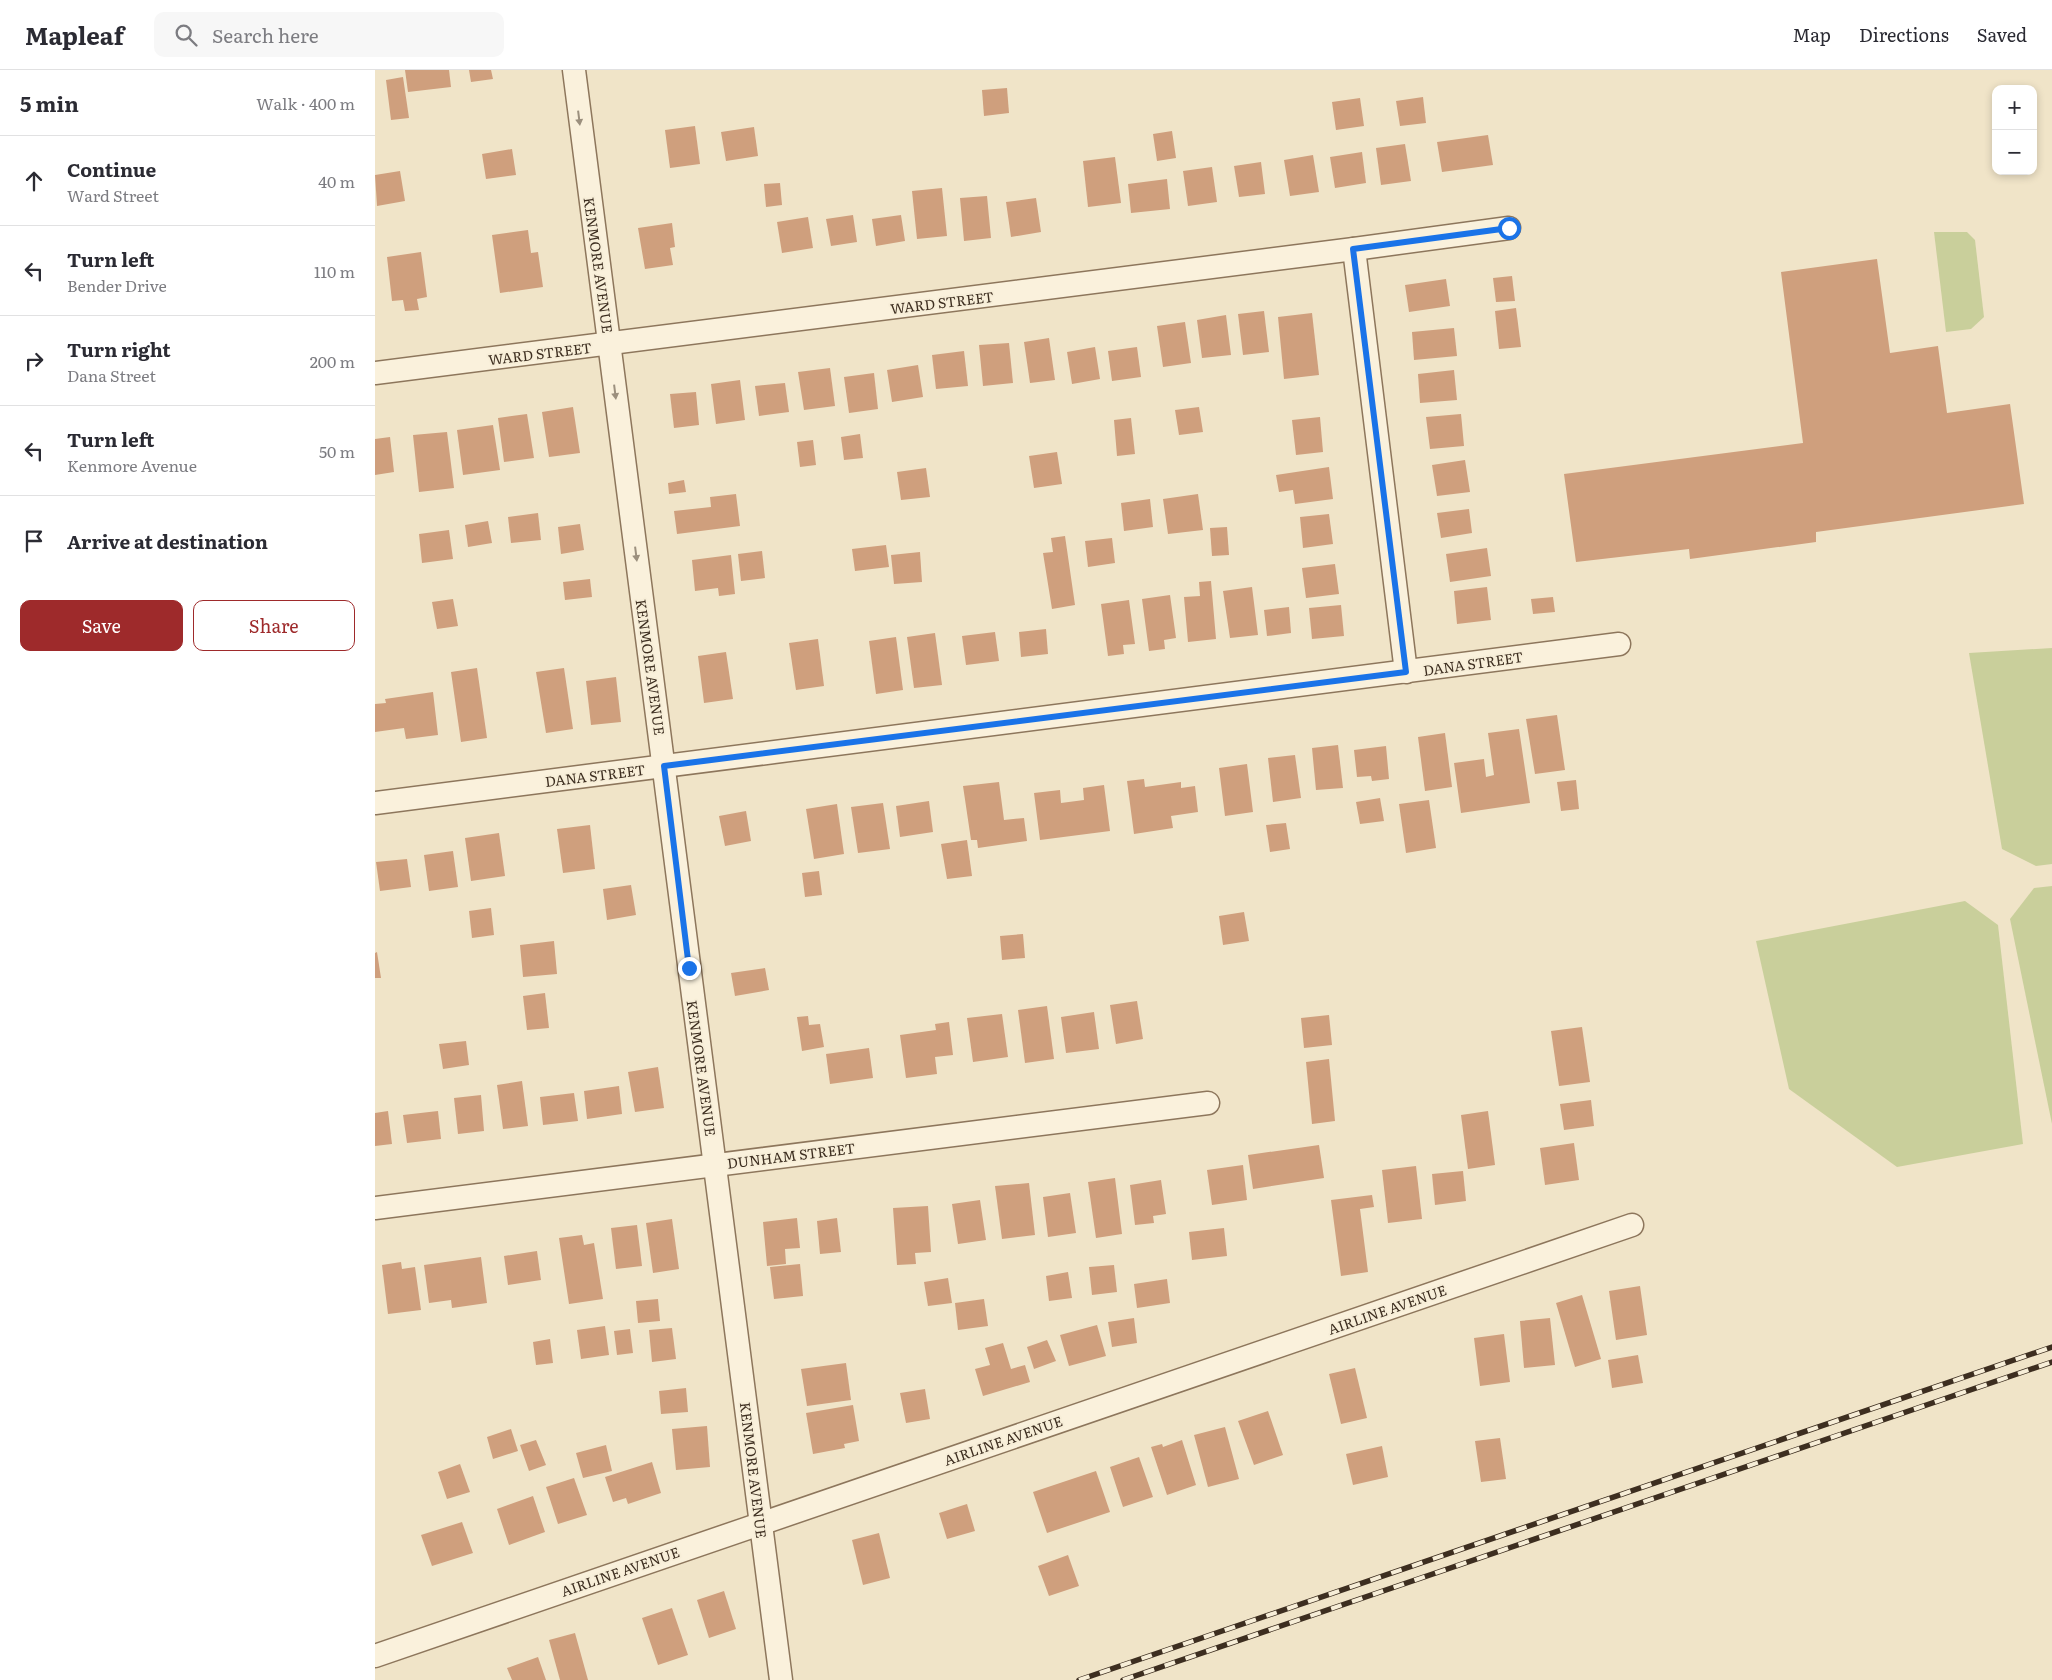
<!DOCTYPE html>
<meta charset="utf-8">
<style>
body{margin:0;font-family:Literata,serif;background:#f7f7f7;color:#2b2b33}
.controls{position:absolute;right:15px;top:15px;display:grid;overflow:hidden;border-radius:10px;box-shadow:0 2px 8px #0003}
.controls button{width:45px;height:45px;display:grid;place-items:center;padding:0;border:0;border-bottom:1px solid #e1e1e2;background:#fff;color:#2b2b33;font:25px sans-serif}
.stop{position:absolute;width:15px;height:15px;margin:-11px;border:4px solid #1a73e8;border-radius:50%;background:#fff}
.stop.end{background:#1a73e8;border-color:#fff;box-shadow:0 1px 5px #0008}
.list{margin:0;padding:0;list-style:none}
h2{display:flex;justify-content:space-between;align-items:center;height:65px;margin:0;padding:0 20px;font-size:21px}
h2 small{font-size:16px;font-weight:400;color:#7c7c81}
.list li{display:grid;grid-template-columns:32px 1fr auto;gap:15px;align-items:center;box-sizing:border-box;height:90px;padding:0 20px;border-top:1px solid #e1e1e2}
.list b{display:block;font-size:19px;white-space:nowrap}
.list p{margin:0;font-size:16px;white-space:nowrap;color:#7c7c81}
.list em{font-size:16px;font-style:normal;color:#7c7c81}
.actions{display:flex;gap:10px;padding:15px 20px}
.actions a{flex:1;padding:11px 0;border:1px solid #9e2a2b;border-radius:10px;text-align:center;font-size:18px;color:#9e2a2b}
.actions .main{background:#9e2a2b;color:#fff}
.icon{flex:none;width:28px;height:28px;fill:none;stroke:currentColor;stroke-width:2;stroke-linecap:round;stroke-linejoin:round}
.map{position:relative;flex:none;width:1677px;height:1610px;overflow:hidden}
header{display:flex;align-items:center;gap:30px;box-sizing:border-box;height:70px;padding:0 25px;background:#fff;border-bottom:1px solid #e1e1e2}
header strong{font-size:24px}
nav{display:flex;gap:28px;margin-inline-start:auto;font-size:18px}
.search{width:350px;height:45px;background:#f7f7f7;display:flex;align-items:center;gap:12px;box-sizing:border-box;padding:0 18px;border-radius:10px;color:#7c7c81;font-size:19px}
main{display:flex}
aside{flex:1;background:#fff}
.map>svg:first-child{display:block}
</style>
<header>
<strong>Mapleaf</strong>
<div class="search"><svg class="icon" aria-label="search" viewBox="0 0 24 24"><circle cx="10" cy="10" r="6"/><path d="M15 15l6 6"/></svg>Search here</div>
<nav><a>Map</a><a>Directions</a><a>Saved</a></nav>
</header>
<main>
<aside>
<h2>5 min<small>Walk · 400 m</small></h2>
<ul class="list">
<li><svg class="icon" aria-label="ahead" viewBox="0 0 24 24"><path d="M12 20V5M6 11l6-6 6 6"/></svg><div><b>Continue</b><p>Ward Street</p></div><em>40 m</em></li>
<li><svg class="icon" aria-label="left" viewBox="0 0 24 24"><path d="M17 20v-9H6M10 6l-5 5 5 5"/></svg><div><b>Turn left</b><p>Bender Drive</p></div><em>110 m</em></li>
<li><svg class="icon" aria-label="right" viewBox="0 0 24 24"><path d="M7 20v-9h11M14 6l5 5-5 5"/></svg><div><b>Turn right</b><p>Dana Street</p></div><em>200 m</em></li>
<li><svg class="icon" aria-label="left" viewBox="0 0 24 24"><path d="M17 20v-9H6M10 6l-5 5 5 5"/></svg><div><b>Turn left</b><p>Kenmore Avenue</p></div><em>50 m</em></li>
<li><svg class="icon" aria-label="arrive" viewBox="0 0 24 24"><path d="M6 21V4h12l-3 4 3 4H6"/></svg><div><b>Arrive at destination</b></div></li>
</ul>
<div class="actions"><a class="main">Save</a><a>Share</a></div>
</aside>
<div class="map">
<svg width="1677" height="1610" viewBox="0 0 1677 1610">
<rect width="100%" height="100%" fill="#f0e4c8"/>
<g fill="#c9cf9b">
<path d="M1559,162H1592L1600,170L1609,247L1596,259L1571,262Z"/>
<path d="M1677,578V794L1661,796L1627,779L1594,583Z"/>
<path d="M1677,816V1054L1635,849L1659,818Z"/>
<path d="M1590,831L1623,855L1648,1074L1522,1097L1414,1019L1381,871Z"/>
</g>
<g fill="#cf9f7d">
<path d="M30,0H74L76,17L33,22Z"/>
<path d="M94,0H116L118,9L96,12Z"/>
<path d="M28,7L34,48L16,50L11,10Z"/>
<path d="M632,18L634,43L609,46L607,20Z"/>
<path d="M1048,27L1051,53L1025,56L1021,31Z"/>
<path d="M985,28L989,56L961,60L957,32Z"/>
<path d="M320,56L325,94L295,98L290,60Z"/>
<path d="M379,57L383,86L351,91L346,62Z"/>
<path d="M797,61L801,88L782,91L778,64Z"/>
<path d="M1113,65L1118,95L1067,102L1062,72Z"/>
<path d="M1030,74L1036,111L1006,115L1001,78Z"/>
<path d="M137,79L141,105L111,109L107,84Z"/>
<path d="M987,82L991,113L960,118L955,87Z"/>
<path d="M938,85L944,122L915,126L909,90Z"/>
<path d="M740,87L746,133L713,137L708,91Z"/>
<path d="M886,92L890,124L864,127L859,96Z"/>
<path d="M837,97L842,132L813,136L808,101Z"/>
<path d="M25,101L30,131L2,136L0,105Z"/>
<path d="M792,109L795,139L756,143L753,114Z"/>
<path d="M405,113L407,135L391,137L389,114Z"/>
<path d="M567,118L572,166L542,169L537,121Z"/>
<path d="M612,126L616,168L589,171L585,128Z"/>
<path d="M661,128L666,162L636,167L631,132Z"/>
<path d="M478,145L482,172L456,176L451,149Z"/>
<path d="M526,145L530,171L501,176L497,149Z"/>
<path d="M433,147L438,178L407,183L402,152Z"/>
<path d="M297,153L300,177L295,178L298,195L270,199L263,158Z"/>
<path d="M153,160L156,183L163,182L168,217L125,223L117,165Z"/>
<path d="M46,182L52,227L42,229L44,240L30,241L28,230L17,231L12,187Z"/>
<path d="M1502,189L1515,283L1563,276L1572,343L1635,334L1649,434L1441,462V472L1315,489L1314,479L1201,492L1189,404L1428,373L1406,202Z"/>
<path d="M1137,206L1140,231L1121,232L1118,208Z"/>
<path d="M1071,209L1075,236L1034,242L1030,215Z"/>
<path d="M1141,238L1146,277L1124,279L1120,241Z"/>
<path d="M889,241L894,282L868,285L863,244Z"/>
<path d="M937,243L944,305L909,309L903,247Z"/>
<path d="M851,245L856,285L827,288L822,250Z"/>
<path d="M810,252L816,293L788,297L782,256Z"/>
<path d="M1079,258L1082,286L1039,290L1037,262Z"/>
<path d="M674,268L680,310L655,313L649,272Z"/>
<path d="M634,273L638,313L608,316L604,275Z"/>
<path d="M720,277L725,309L697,314L692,282Z"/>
<path d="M762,277L766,307L737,311L733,281Z"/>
<path d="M589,281L593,316L561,319L557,285Z"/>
<path d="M543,295L548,327L517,332L512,300Z"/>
<path d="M455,298L460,336L429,340L423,302Z"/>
<path d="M1079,300L1082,330L1045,333L1043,304Z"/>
<path d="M499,303L503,339L474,343L469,307Z"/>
<path d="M365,310L370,350L341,354L336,314Z"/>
<path d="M410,313L414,342L384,346L380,316Z"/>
<path d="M321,322L324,355L299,358L295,324Z"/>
<path d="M198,337L205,383L174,387L167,342Z"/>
<path d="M824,337L828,362L804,365L800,340Z"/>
<path d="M152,344L159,388L129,392L123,348Z"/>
<path d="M1086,344L1089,376L1055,379L1051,347Z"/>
<path d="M945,347L948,382L921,385L917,350Z"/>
<path d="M756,348L760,384L742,386L739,350Z"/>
<path d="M118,355L125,400L88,405L82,360Z"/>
<path d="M72,362L79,418L44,422L38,365Z"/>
<path d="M485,364L488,388L469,390L466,367Z"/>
<path d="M15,367L19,402L0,405V369Z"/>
<path d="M438,370L441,395L425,397L422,372Z"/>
<path d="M682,382L687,414L659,418L654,386Z"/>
<path d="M1090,390L1095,422L1062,426L1057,395Z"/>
<path d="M954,397L958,429L920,434L918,420L904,422L901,405Z"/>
<path d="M551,398L555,427L526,430L522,402Z"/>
<path d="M309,410L311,422L294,424L293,413Z"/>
<path d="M361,424L365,456L302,464L299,441L336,437L335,427Z"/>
<path d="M823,424L828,460L793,464L788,429Z"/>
<path d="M775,429L778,457L749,461L746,433Z"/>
<path d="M1094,439L1097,463L1066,468L1062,443Z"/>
<path d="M163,443L166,470L136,473L133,447Z"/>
<path d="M954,444L958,474L928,478L925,447Z"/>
<path d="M113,451L117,473L93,477L90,455Z"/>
<path d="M205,454L209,480L186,484L183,457Z"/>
<path d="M852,457L854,485L837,486L835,458Z"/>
<path d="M74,460L78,489L47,493L44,464Z"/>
<path d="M690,466L700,535L677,539L668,483L678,482L676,468Z"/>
<path d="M737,468L740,493L713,497L710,471Z"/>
<path d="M511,475L514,497L480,501L477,479Z"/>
<path d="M1112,478L1116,506L1075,512L1071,484Z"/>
<path d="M387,481L390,508L366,511L363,484Z"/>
<path d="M545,482L547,512L519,514L516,485Z"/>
<path d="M356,485L360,524L344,526L343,518L320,521L317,490Z"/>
<path d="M960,494L964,524L931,528L927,498Z"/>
<path d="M215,509L217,527L190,530L188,512Z"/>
<path d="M836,511L841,569L813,572L809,527L825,526L824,512Z"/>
<path d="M877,517L883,565L855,568L848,521Z"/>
<path d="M1112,517L1116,550L1082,554L1079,521Z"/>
<path d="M795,525L801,568L789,570L790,579L774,581L767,529Z"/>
<path d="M1178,527L1180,542L1158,544L1156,529Z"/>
<path d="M78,529L83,556L62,559L57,532Z"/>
<path d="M754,530L760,574L748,575L749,584L733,586L726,534Z"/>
<path d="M966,535L969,566L937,569L934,538Z"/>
<path d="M914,537L916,563L892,566L889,540Z"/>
<path d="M671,559L673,584L646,587L644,562Z"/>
<path d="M620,562L624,591L591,595L587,566Z"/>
<path d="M560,563L567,615L539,618L532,567Z"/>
<path d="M521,567L528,620L501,624L494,571Z"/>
<path d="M443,569L449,616L421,620L414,573Z"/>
<path d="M351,582L358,629L329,633L323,586Z"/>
<path d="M102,598L112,668L86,672L76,602Z"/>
<path d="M189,598L198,659L171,663L161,602Z"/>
<path d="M241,607L246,652L216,655L211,611Z"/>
<path d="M58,622L63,665L31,669L29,658L0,662V634L11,633L10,629Z"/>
<path d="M1182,645L1190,700L1160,704L1151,649Z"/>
<path d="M1144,659L1155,733L1086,743L1079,693L1109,689L1111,707L1119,705L1113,663Z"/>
<path d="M1070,663L1077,717L1050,721L1043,667Z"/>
<path d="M963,675L968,718L941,720L937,678Z"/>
<path d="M1011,676L1014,709L997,711L996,706L982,707L979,680Z"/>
<path d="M920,685L926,728L898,732L893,688Z"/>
<path d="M872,694L878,742L850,746L844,698Z"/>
<path d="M769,709L770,717L806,712V718L820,716L823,742L796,746L798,758L759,764L752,711Z"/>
<path d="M1201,710L1204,739L1186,741L1182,712Z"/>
<path d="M624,712L629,750L649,748L652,771L603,778L602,770H596L588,716Z"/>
<path d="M729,715L735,761L665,770L659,723L685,720L686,733L709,730L708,718Z"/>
<path d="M1005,728L1009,751L985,754L981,732Z"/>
<path d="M1054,730L1061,778L1031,783L1024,734Z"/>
<path d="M554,731L558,762L525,767L521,736Z"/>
<path d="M508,733L515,779L483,783L476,737Z"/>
<path d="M462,734L469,784L439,789L431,739Z"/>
<path d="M371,741L376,771L350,776L344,746Z"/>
<path d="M911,753L915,779L895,782L891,755Z"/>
<path d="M215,755L220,799L188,803L182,759Z"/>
<path d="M124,763L130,806L96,811L90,768Z"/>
<path d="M592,770L597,806L572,809L566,774Z"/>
<path d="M78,781L83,817L54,821L49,785Z"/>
<path d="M32,789L36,817L5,821L1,792Z"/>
<path d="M444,801L447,825L430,827L427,803Z"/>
<path d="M256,815L261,845L232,850L228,819Z"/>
<path d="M116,838L119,865L97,868L94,841Z"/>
<path d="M869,842L874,871L848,875L844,846Z"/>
<path d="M648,864L650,888L627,890L625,866Z"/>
<path d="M179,871L182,904L148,907L145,875Z"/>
<path d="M2,882L6,908H0V883Z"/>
<path d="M390,898L394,920L360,926L356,903Z"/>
<path d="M170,923L174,958L152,960L148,926Z"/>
<path d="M762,931L768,969L741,974L735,935Z"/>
<path d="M672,936L679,989L650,993L643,940Z"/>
<path d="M719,942L724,979L691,983L686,947Z"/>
<path d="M627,944L633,987L598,992L592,948Z"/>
<path d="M954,945L957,975L929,978L926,948Z"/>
<path d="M433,946L434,955L445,954L449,977L427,981L422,947Z"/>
<path d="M574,952L578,985L560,987L562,1004L531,1008L525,965L561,960L560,954Z"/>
<path d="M1207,957L1215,1012L1184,1016L1176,961Z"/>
<path d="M91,971L94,995L68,999L64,974Z"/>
<path d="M494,978L498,1008L455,1014L451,984Z"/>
<path d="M954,989L960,1051L937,1054L931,992Z"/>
<path d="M283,997L289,1038L260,1042L253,1002Z"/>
<path d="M147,1011L153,1056L128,1059L122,1015Z"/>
<path d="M244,1016L247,1044L212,1049L209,1021Z"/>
<path d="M199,1023L203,1051L168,1055L165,1027Z"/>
<path d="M106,1025L109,1061L83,1064L79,1028Z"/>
<path d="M1216,1030L1219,1056L1189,1060L1185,1034Z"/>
<path d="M13,1041L17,1074L0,1076V1043Z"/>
<path d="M63,1041L66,1069L32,1073L28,1045Z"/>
<path d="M1113,1041L1120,1095L1093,1099L1086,1045Z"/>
<path d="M1199,1073L1204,1110L1170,1115L1165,1078Z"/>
<path d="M944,1075L949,1108L878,1119L873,1085Z"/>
<path d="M868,1095L872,1130L837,1135L832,1100Z"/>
<path d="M1041,1096L1047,1149L1013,1153L1007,1100Z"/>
<path d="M1088,1101L1091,1131L1060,1135L1057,1104Z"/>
<path d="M740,1108L747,1164L721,1168L713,1112Z"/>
<path d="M786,1110L791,1144L778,1146L779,1153L760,1155L755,1115Z"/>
<path d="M654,1113L660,1165L627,1169L620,1116Z"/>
<path d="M695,1123L701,1163L673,1167L668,1127Z"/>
<path d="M997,1125L999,1137L985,1139L993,1202L966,1206L956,1130Z"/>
<path d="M605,1130L611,1170L583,1174L577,1134Z"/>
<path d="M553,1136L556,1182L540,1183L541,1194L522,1195L518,1138Z"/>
<path d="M422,1148L425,1178L410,1179L411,1194L392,1196L388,1152Z"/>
<path d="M462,1148L466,1182L445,1184L442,1151Z"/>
<path d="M297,1149L304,1199L278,1203L271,1153Z"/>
<path d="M262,1155L267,1196L241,1199L236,1158Z"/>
<path d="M849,1158L852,1186L817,1190L814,1162Z"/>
<path d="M207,1165L209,1175L219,1173L228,1229L194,1234L184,1168Z"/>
<path d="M162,1181L166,1210L133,1215L129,1186Z"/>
<path d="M106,1187L112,1233L77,1238L76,1230L54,1233L49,1195Z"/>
<path d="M26,1192L27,1199L40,1197L46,1240L13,1244L7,1195Z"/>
<path d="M425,1194L428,1226L399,1229L395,1197Z"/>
<path d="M739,1195L742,1222L717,1225L714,1197Z"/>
<path d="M693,1202L697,1228L674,1231L671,1206Z"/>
<path d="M573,1208L577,1233L553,1236L549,1212Z"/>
<path d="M792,1209L795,1233L762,1238L759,1214Z"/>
<path d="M1265,1216L1272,1265L1241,1270L1234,1221Z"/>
<path d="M1207,1225L1226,1289L1200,1297L1181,1233Z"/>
<path d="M283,1229L285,1251L263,1253L261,1231Z"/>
<path d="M609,1229L613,1256L583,1260L580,1233Z"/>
<path d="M759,1248L762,1273L737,1277L733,1252Z"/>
<path d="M1175,1248L1180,1295L1149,1298L1145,1251Z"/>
<path d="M722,1255L731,1286L694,1296L685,1265Z"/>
<path d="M230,1256L234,1285L206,1289L202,1260Z"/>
<path d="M297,1258L301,1289L277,1292L274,1260Z"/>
<path d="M255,1259L258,1283L242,1285L239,1261Z"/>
<path d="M1129,1264L1135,1312L1105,1316L1099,1268Z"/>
<path d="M175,1269L178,1293L161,1295L158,1272Z"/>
<path d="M672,1270L681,1291L659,1299L652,1277Z"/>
<path d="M628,1273L636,1299L650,1295L655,1312L608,1326L600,1299L615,1295L610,1278Z"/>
<path d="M1263,1285L1268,1313L1237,1318L1233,1290Z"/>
<path d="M471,1293L476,1330L432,1336L426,1299Z"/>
<path d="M980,1298L992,1348L966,1354L954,1304Z"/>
<path d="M311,1318L313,1342L286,1344L284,1321Z"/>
<path d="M550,1319L555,1349L531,1353L525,1323Z"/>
<path d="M478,1335L484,1371L469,1374L470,1378L438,1384L431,1343Z"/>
<path d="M893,1341L908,1385L879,1395L863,1351Z"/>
<path d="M332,1356L335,1397L301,1400L297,1359Z"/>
<path d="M850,1357L864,1409L833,1417L819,1365Z"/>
<path d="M136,1359L143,1381L118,1389L112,1367Z"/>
<path d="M1125,1368L1131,1409L1106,1412L1100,1371Z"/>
<path d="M161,1370L171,1395L154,1401L145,1375Z"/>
<path d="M807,1370L821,1415L792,1425L776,1377L787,1374L788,1377Z"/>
<path d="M231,1375L237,1401L208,1408L201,1383Z"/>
<path d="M1007,1376L1013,1407L978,1415L971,1384Z"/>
<path d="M764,1387L778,1427L748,1437L735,1397Z"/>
<path d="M277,1392L286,1423L253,1434L251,1428L238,1432L230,1407Z"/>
<path d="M85,1394L95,1422L72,1429L63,1402Z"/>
<path d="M721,1401L735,1442L672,1463L658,1422Z"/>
<path d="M199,1408L212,1445L183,1454L171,1417Z"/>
<path d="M158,1426L170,1462L134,1475L122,1439Z"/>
<path d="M592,1434L600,1461L572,1469L564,1443Z"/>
<path d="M87,1452L98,1483L57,1496L46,1465Z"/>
<path d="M504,1463L515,1508L488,1515L477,1470Z"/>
<path d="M693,1485L704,1516L674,1526L663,1496Z"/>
<path d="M349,1521L361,1559L334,1568L322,1530Z"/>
<path d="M297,1538L313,1585L283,1595L267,1548Z"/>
<path d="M200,1563L213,1610H185L174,1570Z"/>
<path d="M163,1587L171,1610H137L132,1598Z"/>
</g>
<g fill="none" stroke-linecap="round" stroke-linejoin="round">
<defs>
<g id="street">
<path d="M199,0L406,1610"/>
<path d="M979,179L1031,602"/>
<path d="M0,303L979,179L1134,158"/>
<path d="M0,733L1244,574"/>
<path d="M0,1138L833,1033"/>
<path d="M0,1586L1257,1155"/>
</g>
</defs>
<use href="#street" stroke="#8d765c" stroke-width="25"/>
<use href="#street" stroke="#faf1dc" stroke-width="22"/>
<defs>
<g id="rail">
<path d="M704,1610L1677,1277"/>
<path d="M748,1610L1677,1292"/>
</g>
</defs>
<use href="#rail" stroke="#3d2e20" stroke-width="5.5"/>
<use href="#rail" stroke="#f7eed8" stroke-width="4" stroke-dasharray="11" stroke-linecap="butt"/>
</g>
<defs><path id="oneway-solid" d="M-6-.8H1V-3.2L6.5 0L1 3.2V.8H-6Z" transform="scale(1.25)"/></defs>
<g fill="#9c907e">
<use href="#oneway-solid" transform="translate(204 48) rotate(83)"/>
<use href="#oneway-solid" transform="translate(240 322) rotate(83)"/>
<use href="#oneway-solid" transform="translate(261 484) rotate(83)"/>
</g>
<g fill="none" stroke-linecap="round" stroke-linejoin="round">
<path stroke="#1a73e8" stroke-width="6" d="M314,898L289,696L1031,602L978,179L1134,158"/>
</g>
<g text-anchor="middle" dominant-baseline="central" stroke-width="4" stroke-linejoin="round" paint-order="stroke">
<g font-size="14" fill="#3d2e20" stroke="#f7eed8">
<text transform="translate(224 195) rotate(82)">KENMORE AVENUE</text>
<text transform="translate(567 232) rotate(-7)">WARD STREET</text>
<text transform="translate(165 283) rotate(-7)">WARD STREET</text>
<text transform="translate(1098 593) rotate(-8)">DANA STREET</text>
<text transform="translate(276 597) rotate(82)">KENMORE AVENUE</text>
<text transform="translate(220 705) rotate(-7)">DANA STREET</text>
<text transform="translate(327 998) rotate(82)">KENMORE AVENUE</text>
<text transform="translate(416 1085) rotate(-7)">DUNHAM STREET</text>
<text transform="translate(1012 1239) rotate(-19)">AIRLINE AVENUE</text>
<text transform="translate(628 1370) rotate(-19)">AIRLINE AVENUE</text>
<text transform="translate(379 1400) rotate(83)">KENMORE AVENUE</text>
<text transform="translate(245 1501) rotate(-19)">AIRLINE AVENUE</text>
</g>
</g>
</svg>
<div class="controls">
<button>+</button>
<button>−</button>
</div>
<div class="stop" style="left:1134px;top:158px"></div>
<div class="stop end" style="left:314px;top:898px"></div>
</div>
</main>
